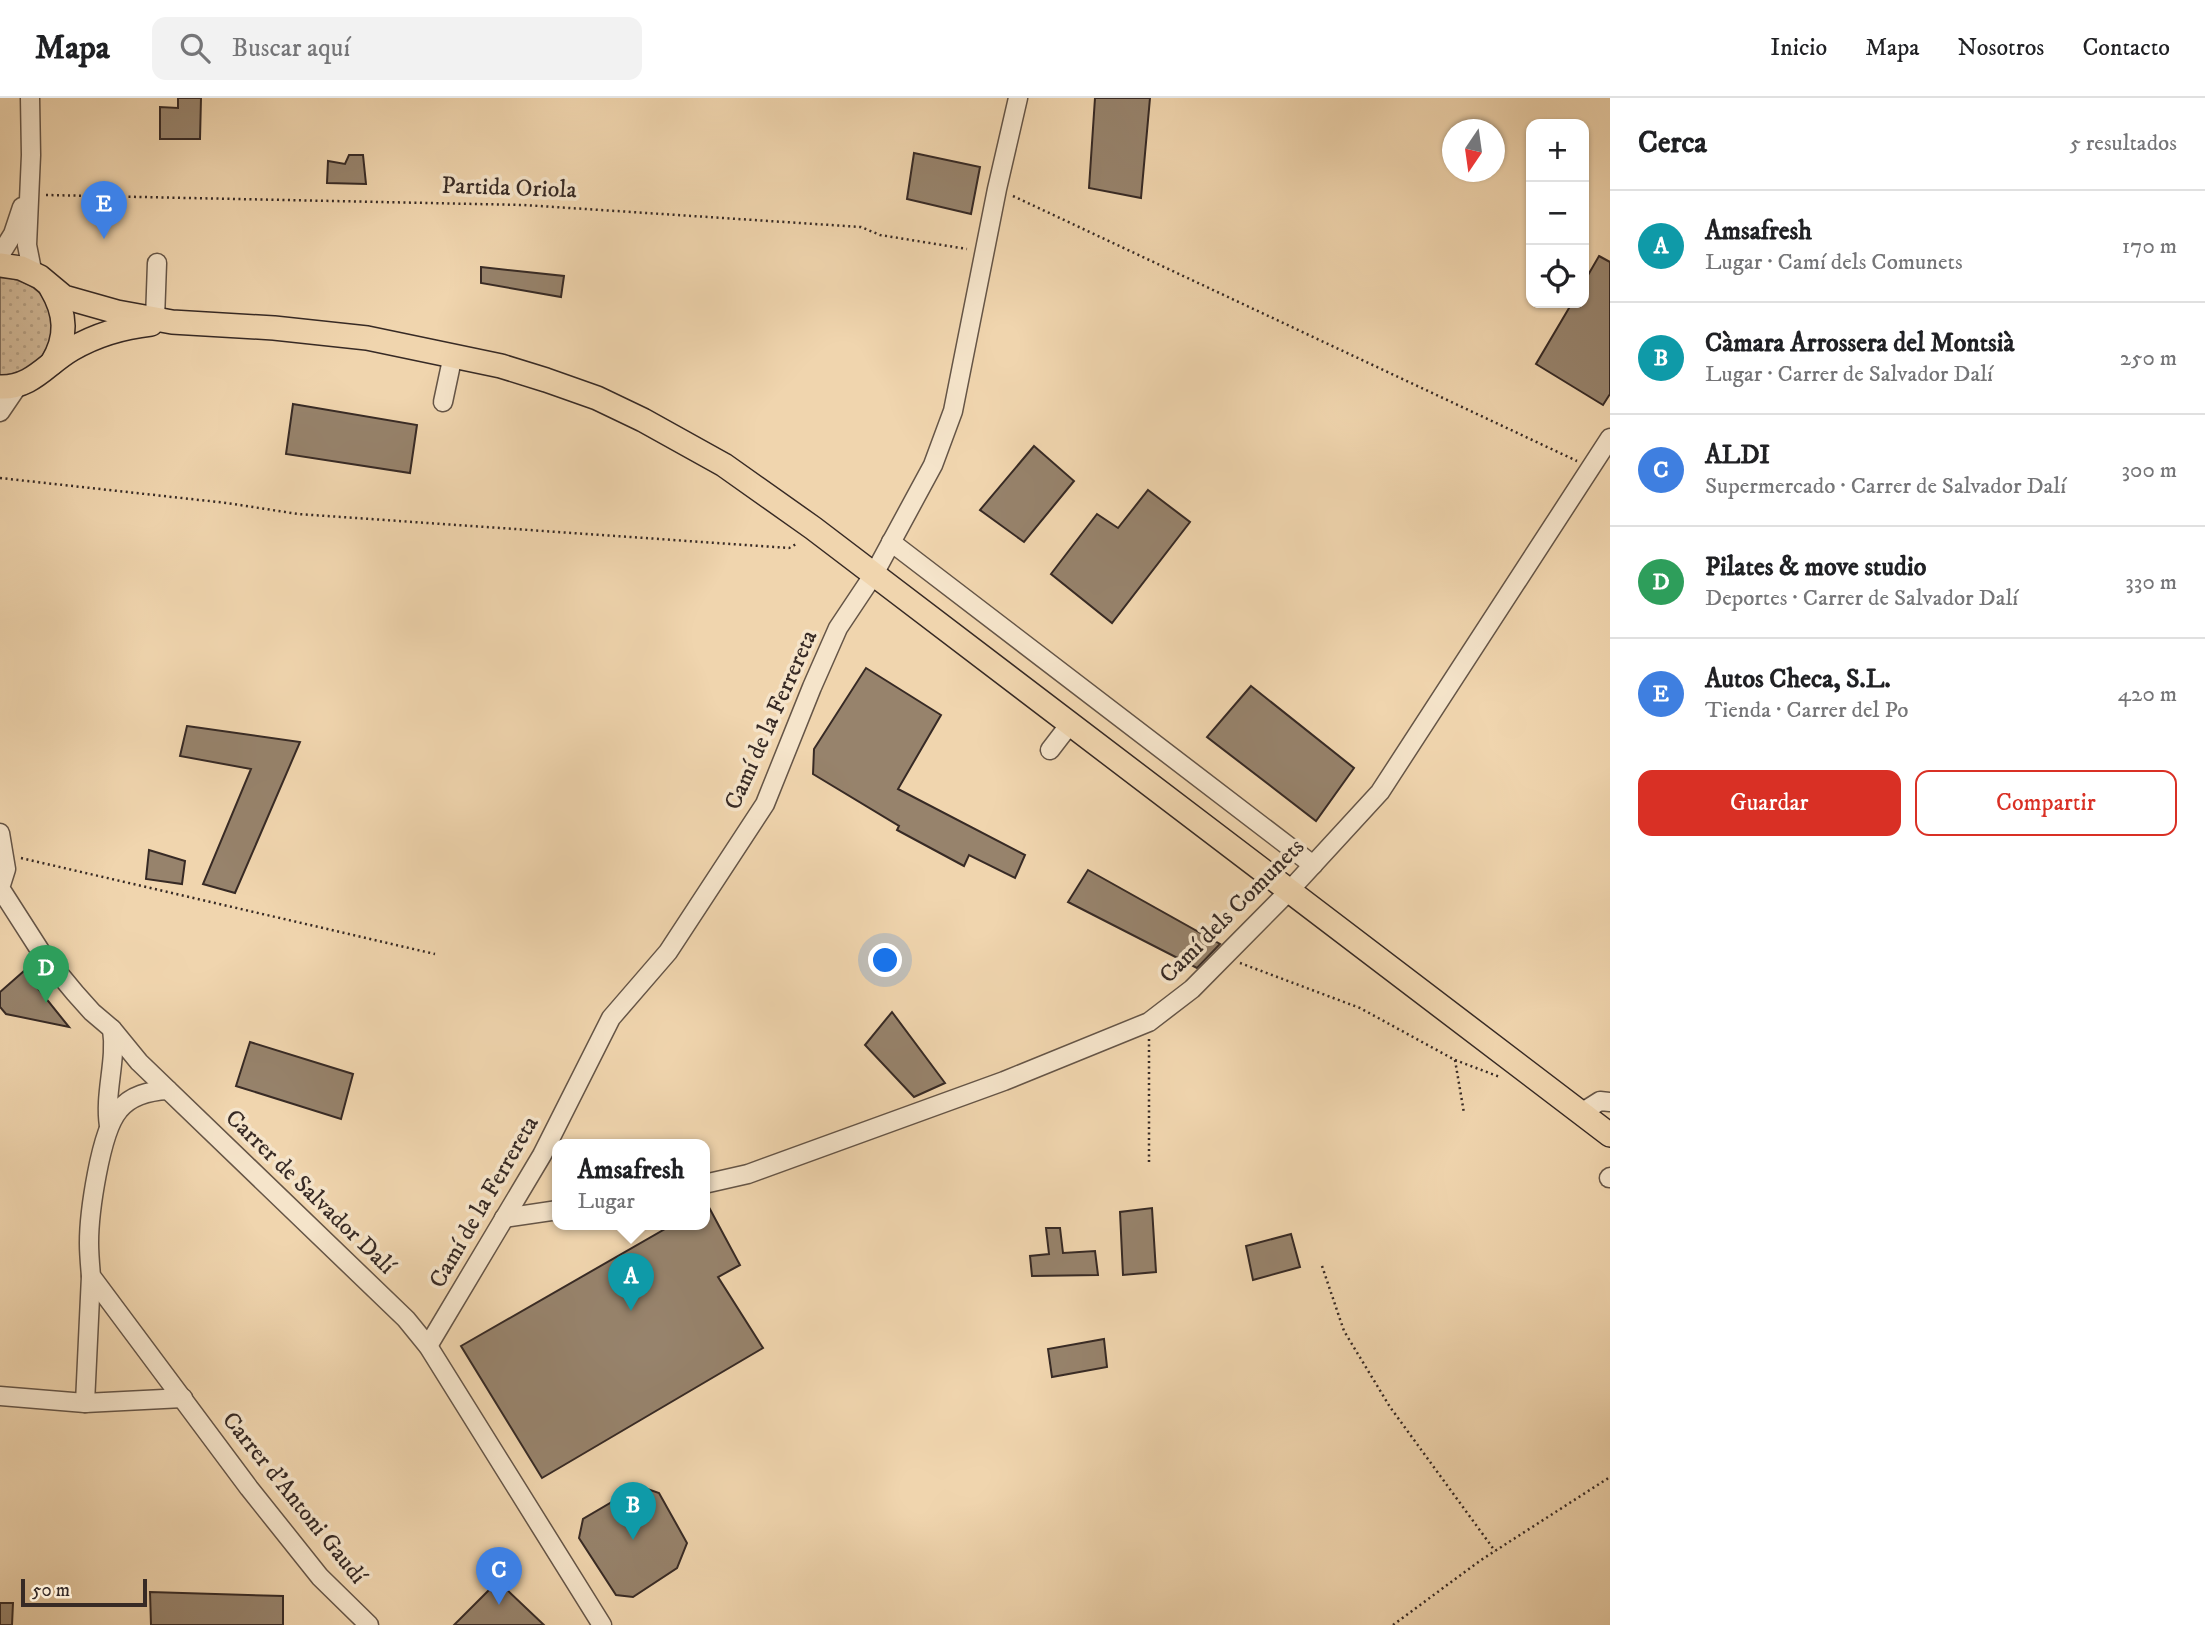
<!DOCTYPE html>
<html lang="es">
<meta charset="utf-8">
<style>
body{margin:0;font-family:"IM FELL DW Pica",serif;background:#f2f2f2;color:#202124}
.controls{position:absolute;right:21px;top:21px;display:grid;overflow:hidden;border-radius:14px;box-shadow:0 2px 5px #0004}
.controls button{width:63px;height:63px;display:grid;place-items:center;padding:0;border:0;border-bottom:2px solid #e0e0e0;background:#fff;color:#202124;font:35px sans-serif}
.compass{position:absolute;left:1442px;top:21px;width:63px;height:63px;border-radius:50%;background:#fff;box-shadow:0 2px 5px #0004;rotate:193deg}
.scale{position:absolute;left:21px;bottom:18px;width:126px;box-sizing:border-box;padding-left:7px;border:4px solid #372a25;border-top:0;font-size:19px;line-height:24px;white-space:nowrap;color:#372a25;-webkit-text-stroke:5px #f5e4ca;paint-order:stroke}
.you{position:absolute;left:886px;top:863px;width:24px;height:24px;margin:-18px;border:5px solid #fff;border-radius:50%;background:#1a73e8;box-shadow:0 0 0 10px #1a73e833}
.badge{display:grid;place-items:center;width:46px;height:46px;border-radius:50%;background:#d93025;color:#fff;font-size:23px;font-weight:700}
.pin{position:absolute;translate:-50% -58px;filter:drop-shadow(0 2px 4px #0008)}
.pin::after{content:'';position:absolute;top:37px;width:24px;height:21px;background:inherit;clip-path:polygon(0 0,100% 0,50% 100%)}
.popup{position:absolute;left:552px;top:1041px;width:158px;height:91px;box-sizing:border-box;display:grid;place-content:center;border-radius:14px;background:#fff;filter:drop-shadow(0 2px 5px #0005);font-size:23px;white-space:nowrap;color:#757577}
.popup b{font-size:26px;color:#202124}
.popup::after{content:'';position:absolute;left:50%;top:100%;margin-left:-14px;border:14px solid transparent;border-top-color:#fff}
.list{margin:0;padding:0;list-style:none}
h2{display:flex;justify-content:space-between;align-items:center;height:91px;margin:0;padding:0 28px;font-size:30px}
h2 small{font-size:23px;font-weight:400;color:#757577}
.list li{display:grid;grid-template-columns:46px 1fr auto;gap:21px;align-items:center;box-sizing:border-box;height:112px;padding:0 28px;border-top:2px solid #e0e0e0}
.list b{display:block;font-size:26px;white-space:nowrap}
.list p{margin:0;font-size:23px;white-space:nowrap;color:#757577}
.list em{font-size:23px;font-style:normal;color:#757577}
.actions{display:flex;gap:14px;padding:21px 28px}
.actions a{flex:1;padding:16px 0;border:2px solid #d93025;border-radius:14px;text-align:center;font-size:24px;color:#d93025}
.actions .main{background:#d93025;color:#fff}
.icon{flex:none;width:38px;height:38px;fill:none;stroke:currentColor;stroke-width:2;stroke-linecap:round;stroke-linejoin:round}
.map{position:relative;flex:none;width:1610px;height:1527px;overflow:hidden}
header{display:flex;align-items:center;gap:42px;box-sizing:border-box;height:98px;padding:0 35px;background:#fff;border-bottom:2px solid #e0e0e0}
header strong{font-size:33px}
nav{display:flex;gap:38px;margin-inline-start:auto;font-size:24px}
.search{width:490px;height:63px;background:#f2f2f2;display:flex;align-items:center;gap:18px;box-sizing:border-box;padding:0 24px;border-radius:14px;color:#757577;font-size:26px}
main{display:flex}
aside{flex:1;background:#fff}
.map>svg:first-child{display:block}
</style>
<header>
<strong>Mapa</strong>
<div class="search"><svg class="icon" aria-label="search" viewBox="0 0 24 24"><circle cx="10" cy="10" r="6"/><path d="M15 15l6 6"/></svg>Buscar aquí</div>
<nav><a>Inicio</a><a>Mapa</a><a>Nosotros</a><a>Contacto</a></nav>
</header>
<main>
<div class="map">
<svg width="1610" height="1527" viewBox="0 0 1610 1527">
<defs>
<pattern id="garden-dots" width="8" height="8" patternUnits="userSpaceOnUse" patternTransform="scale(1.75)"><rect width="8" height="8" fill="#d1b897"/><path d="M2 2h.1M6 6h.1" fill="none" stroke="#b49e82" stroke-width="1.8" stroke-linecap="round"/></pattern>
</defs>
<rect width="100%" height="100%" fill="#f0d5ae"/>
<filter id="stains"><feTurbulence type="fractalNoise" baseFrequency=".00286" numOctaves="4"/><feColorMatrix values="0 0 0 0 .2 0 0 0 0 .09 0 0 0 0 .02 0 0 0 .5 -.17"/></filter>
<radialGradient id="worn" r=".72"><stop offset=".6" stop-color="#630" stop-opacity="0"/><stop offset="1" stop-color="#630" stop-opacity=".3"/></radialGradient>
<path fill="url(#garden-dots)" stroke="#84715e" stroke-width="2" d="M2,178C13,181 24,183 34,190C58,207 58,249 33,267C24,274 14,275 2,278L0,277V179Z"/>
<g fill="#97836c" stroke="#372a25" stroke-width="2">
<path d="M178,0H201L200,41H160V9L178,10Z"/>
<path d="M1095,0H1150L1141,100L1089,90Z"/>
<path d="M914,55L980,69L971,116L907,101Z"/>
<path d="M349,57H363L366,86L327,85L328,63L345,66Z"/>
<path d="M1599,158L1610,164V296L1603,307L1536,266L1572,205H1584V184Z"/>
<path d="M481,169L564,178L561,199L481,185Z"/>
<path d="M293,306L417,327L410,375L286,356Z"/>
<path d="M1034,348L1074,383L1024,444L980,412Z"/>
<path d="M1148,392L1190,424L1112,525L1051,476L1097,416L1118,430Z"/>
<path d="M866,570L941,617L898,691L1025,757L1015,780L969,757L964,768L897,732L899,728L813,676L814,651Z"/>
<path d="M1251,588L1354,670L1316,723L1207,639Z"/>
<path d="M187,628L300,644L235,795L203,786L251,671L180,658Z"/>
<path d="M149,752L185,763L182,786L146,781Z"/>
<path d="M1088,772L1220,846L1197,870L1068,804Z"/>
<path d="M24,873L69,929L6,916L0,909V894Z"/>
<path d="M892,914L945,985L914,999L865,947Z"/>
<path d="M250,944L353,976L341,1021L236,988Z"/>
<path d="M704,1100L740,1167L718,1179L763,1250L542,1380L461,1248L672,1127H704Z"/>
<path d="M1152,1110L1156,1174L1123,1177L1120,1114Z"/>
<path d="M1046,1130H1060L1063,1155L1095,1153L1098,1177L1032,1178L1030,1158L1049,1156Z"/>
<path d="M1291,1136L1300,1169L1253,1182L1246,1148Z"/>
<path d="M1104,1241L1107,1269L1052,1279L1048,1251Z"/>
<path d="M639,1388L659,1395L687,1445L677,1470L633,1499L616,1497L579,1440L583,1421Z"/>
<path d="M504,1489L544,1527H454L490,1491L496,1497Z"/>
<path d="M150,1494L283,1498V1527H151Z"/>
<path d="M0,1505H13L12,1527H0Z"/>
</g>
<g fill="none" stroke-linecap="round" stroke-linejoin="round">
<defs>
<g id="minor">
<path d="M30,0L31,57L27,147L32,172L40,179"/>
<path d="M0,157L13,136L22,109"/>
<path d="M155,221L157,165"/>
<path d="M443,304L453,257"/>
<path d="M0,314L17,289L25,286"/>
<path d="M891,444L1313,767"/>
<path d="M1050,652L1070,626"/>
<path d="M0,735L6,771L0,790L41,854L75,895L92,914L112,931L139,964L406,1221L428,1248L602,1527"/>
<path d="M168,992C149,993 131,997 119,1012C100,1034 89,1116 89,1145C89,1156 90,1167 91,1178L249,1390L320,1479L369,1527"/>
<path d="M1581,1015L1600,1003L1610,1004"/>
<path d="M109,1028C104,995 117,963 112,931"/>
<path d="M1609,1080L1610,1079"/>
<path d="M704,1086L748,1076L1004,983L1149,924L1192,891L1289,793L1380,694L1610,340"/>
<path d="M504,1120L558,1112"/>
<path d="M428,1248L542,1057L611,920L668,854L765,706L812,589L838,530L874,476L933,367L953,313L997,91L1018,0"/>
<path d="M0,1298L85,1305L183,1300"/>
<path d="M85,1305L91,1178"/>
</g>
<g id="major">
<path d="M0,167L21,170L40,179L64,199L117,214L172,224L274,230L367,240L501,268L546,282L597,300L643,322L724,367L813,430L1610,1037"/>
<path d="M51,190C66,215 68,239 52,265"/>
<path d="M0,289C32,290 46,266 72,251C96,237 124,229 151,226"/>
</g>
</defs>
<use href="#minor" stroke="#655547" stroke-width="21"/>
<use href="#major" stroke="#372a25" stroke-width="26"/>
<g stroke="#372a25" stroke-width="2.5" stroke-dasharray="2 3.5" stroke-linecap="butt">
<path d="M46,97L524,107L861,129L880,137L967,151"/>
<path d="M1013,98L1577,363"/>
<path d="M0,380L227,405L298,416L789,450L798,445"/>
<path d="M21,760L435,856"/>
<path d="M1240,865L1360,910L1455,962L1464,1015"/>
<path d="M1455,962L1500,979"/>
<path d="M1149,1064V941"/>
<path d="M1322,1168L1344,1233L1390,1309L1495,1453"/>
<path d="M1393,1527L1481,1462L1610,1379"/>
</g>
<use href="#minor" stroke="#f5e4ca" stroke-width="18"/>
<use href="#major" stroke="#f0d5ae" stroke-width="23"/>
</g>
<g text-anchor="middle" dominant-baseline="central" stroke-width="7" stroke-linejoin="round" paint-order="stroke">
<g font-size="24" fill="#372a25" stroke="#f5e4ca">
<text transform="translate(509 90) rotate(2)">Partida Oriola</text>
<text transform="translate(771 622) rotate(-66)">Camí de la Ferrereta</text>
<text transform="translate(1232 813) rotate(-45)">Camí dels Comunets</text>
<text transform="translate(310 1094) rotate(44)">Carrer de Salvador Dalí</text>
<text transform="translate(484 1104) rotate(-60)">Camí de la Ferrereta</text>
<text transform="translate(294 1400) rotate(51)">Carrer d'Antoni Gaudí</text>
</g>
</g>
<rect width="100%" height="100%" filter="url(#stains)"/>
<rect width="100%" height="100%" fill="url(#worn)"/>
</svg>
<div class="controls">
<button>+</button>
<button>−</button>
<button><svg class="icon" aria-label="locate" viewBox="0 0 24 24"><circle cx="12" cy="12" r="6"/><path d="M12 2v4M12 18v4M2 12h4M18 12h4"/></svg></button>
</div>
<svg class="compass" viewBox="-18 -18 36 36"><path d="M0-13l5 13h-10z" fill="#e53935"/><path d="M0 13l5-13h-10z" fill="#757577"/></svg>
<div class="scale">50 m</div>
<div class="you"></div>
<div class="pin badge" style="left:631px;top:1213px;background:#0f9aa8">A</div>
<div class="popup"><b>Amsafresh</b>Lugar</div>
<div class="pin badge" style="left:633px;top:1442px;background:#0f9aa8">B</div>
<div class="pin badge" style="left:499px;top:1507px;background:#3f7fe0">C</div>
<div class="pin badge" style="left:46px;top:905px;background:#2e9e5b">D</div>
<div class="pin badge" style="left:104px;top:141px;background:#3f7fe0">E</div>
</div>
<aside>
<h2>Cerca<small>5 resultados</small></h2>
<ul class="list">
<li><span class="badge" style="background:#0f9aa8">A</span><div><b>Amsafresh</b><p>Lugar · Camí dels Comunets</p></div><em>170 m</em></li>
<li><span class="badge" style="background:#0f9aa8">B</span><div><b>Càmara Arrossera del Montsià</b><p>Lugar · Carrer de Salvador Dalí</p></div><em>250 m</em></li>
<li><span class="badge" style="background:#3f7fe0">C</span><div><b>ALDI</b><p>Supermercado · Carrer de Salvador Dalí</p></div><em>300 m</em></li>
<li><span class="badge" style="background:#2e9e5b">D</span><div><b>Pilates &amp; move studio</b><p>Deportes · Carrer de Salvador Dalí</p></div><em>330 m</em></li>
<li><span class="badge" style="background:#3f7fe0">E</span><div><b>Autos Checa, S.L.</b><p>Tienda · Carrer del Po</p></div><em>420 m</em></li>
</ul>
<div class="actions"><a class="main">Guardar</a><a>Compartir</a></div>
</aside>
</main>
